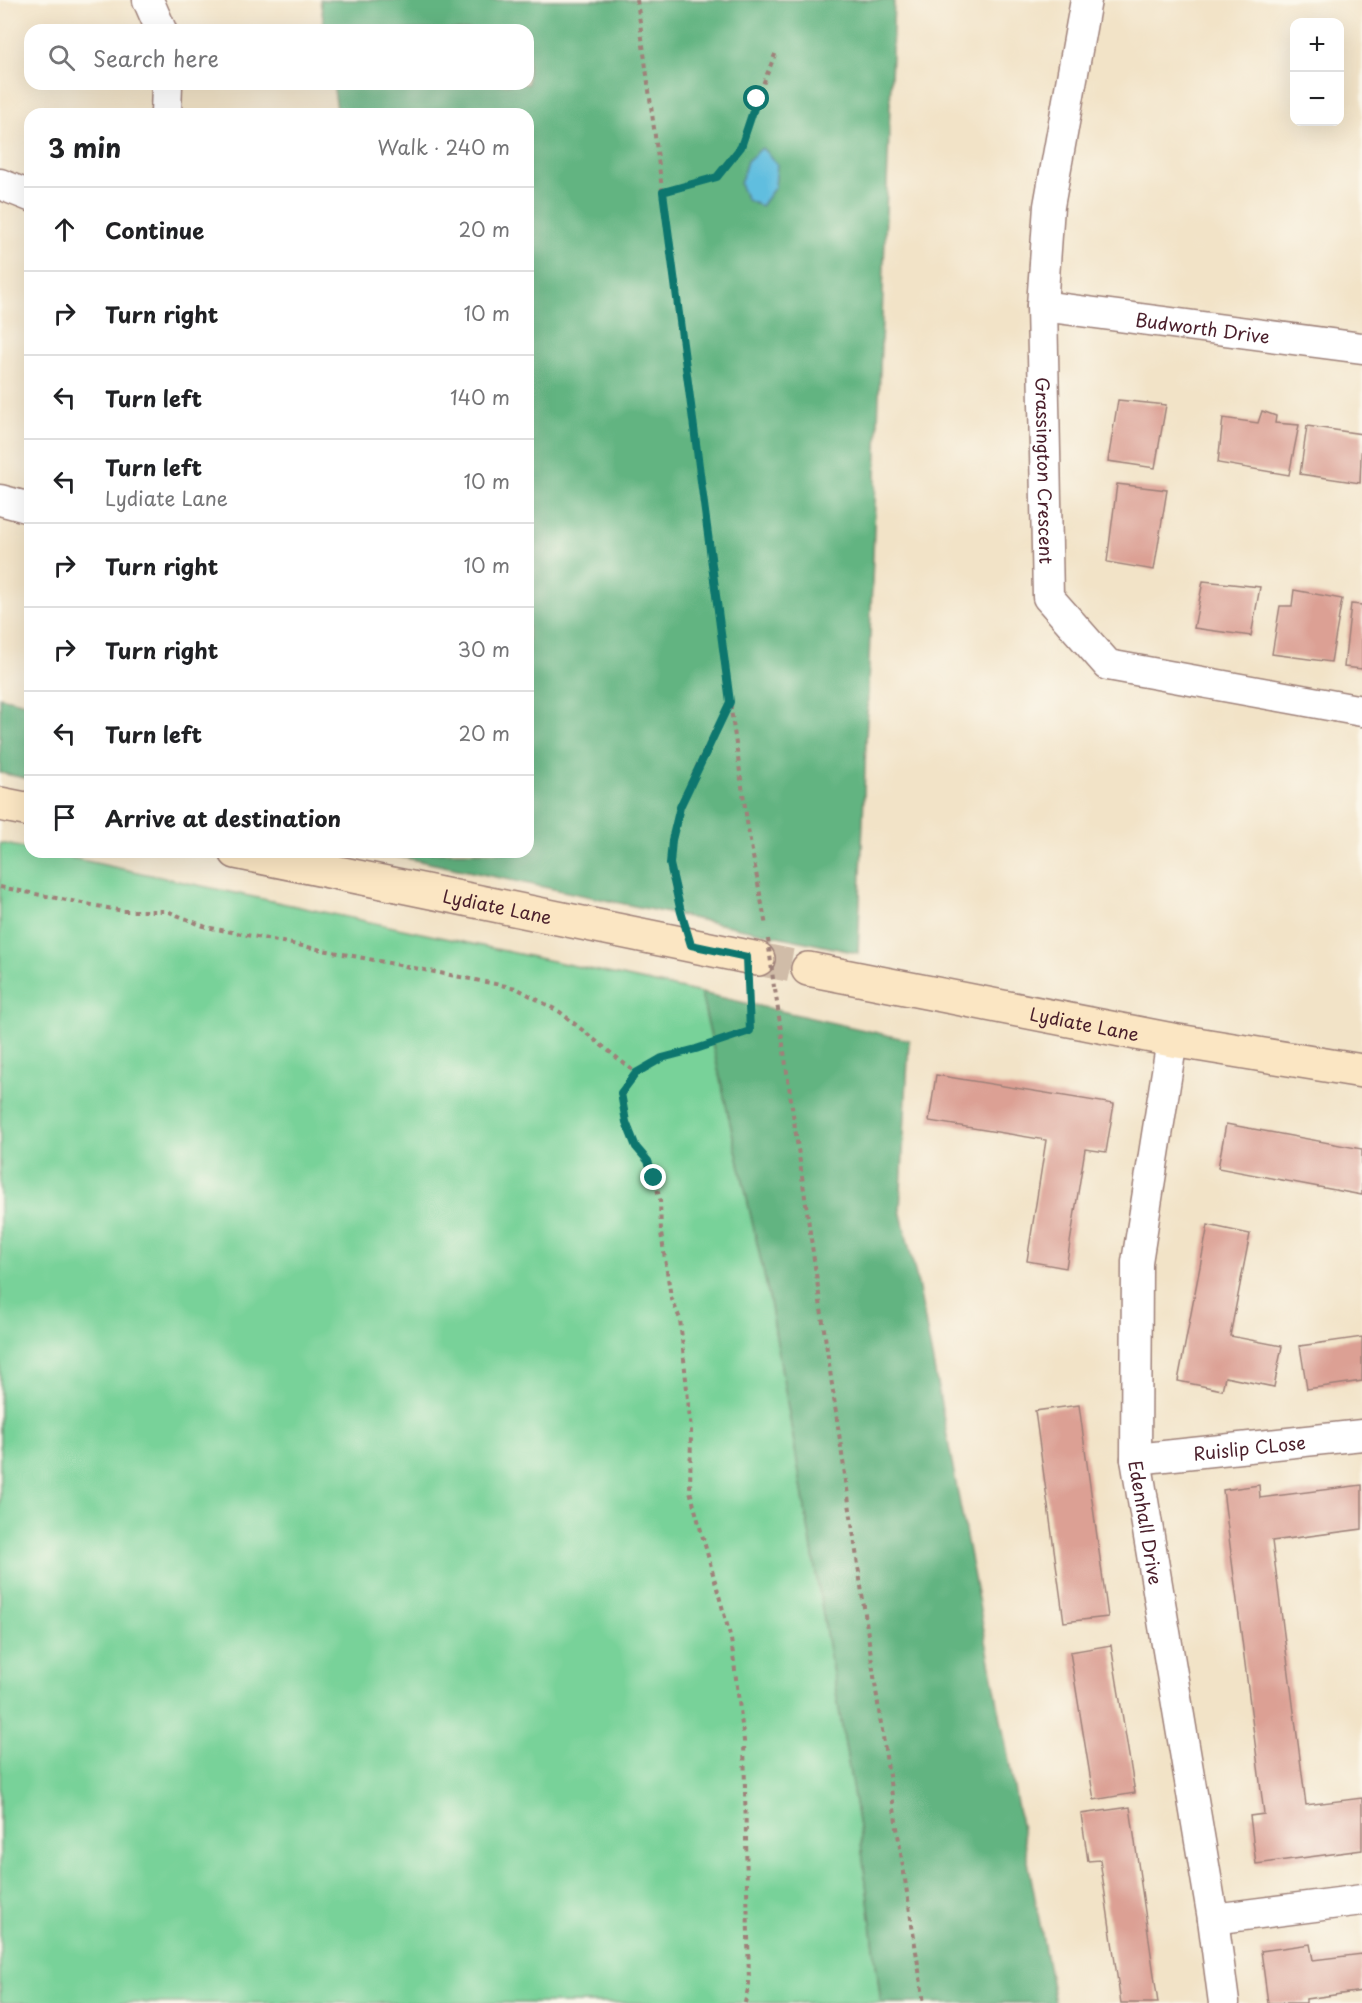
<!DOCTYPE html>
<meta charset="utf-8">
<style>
body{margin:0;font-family:"Playpen Sans",sans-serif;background:#f6f6f6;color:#202124}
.controls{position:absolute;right:18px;top:18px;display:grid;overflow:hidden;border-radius:12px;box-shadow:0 6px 24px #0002}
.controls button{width:54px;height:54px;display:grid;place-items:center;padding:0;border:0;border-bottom:2px solid #e0e0e0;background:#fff;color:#202124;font:30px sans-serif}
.stop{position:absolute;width:18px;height:18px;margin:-14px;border:4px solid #0f766e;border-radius:50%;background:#fff}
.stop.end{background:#0f766e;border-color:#fff;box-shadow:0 2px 6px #0008}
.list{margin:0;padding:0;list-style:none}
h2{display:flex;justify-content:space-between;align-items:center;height:78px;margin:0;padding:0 24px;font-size:26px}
h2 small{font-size:20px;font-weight:400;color:#757577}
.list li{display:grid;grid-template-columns:39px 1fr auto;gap:18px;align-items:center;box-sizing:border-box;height:84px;padding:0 24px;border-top:2px solid #e0e0e0}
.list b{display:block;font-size:22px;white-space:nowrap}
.list p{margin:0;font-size:20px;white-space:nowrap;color:#757577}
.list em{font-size:20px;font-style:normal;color:#757577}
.icon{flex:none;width:33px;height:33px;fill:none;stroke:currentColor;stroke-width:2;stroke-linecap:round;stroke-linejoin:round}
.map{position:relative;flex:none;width:1362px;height:2003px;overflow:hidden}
.search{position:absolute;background:#fff;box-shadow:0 6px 24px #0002;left:24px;top:24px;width:510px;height:66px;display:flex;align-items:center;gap:15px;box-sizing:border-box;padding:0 21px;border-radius:18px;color:#757577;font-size:22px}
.panel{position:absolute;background:#fff;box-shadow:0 6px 24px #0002;left:24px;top:108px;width:510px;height:750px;border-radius:18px}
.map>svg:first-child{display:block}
</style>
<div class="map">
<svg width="1362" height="2003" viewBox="0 0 1362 2003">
<rect width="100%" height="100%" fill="#fbf7ec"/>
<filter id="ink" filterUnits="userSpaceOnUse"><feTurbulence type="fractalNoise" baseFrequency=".0167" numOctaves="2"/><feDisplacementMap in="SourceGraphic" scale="12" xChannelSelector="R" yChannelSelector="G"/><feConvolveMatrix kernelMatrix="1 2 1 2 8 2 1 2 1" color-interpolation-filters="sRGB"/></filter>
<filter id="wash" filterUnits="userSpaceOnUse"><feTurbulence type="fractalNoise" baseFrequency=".008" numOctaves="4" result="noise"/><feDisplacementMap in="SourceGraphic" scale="24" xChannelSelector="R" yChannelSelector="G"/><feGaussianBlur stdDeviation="1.35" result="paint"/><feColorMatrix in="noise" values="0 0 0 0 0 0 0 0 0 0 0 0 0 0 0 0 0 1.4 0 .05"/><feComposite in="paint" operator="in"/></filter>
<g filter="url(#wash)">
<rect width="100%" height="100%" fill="#f2e3c7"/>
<path fill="#78d299" stroke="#617862" stroke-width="1.5" d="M0,843L30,849V852H44L701,993L770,1301L859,1827L881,2003H0Z"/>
<g fill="#62b481" stroke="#566a56" stroke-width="1.5">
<path d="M320,0H894L858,953L377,852H528V114H338L333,84H528V30H325Z"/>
<path d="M0,697L30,704V779L0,773Z"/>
<path d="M701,993L909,1040L900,1210L918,1284L1055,2003H881L859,1827L770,1301Z"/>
</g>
<path fill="#61bedf" stroke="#566e85" stroke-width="1.5" d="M762,148L777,164L775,187L761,206L747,200L740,184L747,161Z"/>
<g id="blocks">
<g fill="#dca094">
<path d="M1118,400L1166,405L1155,468L1108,461Z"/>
<path d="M1262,411L1276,416L1275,423L1299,425L1289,475L1218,463L1223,418L1258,423Z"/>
<path d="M1307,426L1362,434L1360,483L1300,474Z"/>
<path d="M1117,484L1167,490L1154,570L1107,562Z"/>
<path d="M1203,581L1260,587L1251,636L1194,628Z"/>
<path d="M1294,590L1342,599L1331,662L1272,654L1280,606H1292Z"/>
<path d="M1351,604L1362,605V669L1344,667Z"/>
<path d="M936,1075L1114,1104L1106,1152L1085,1149L1066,1268L1027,1261L1046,1140L929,1121Z"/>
<path d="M1226,1124L1362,1149V1195L1218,1168Z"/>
<path d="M1208,1225L1250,1234L1230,1336L1282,1346L1274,1387L1225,1377L1222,1390L1178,1381Z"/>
<path d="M1362,1337V1381L1307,1389L1300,1346Z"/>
<path d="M1079,1405L1108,1617L1064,1622L1035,1411Z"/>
<path d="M1259,1485L1260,1498L1362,1485V1529L1272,1541L1306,1805L1362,1798V1850L1256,1864L1250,1816L1264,1814L1223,1490Z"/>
<path d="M1111,1645L1135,1793L1094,1800L1070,1652Z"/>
<path d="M1130,1807L1158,2003H1121L1100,1860L1088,1861L1081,1814Z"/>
<path d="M1310,1944L1313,1960L1362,1954V1991L1306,1999V2003H1268L1261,1951Z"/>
</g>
</g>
</g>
<g filter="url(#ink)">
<use href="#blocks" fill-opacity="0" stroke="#9e8179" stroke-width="1.5"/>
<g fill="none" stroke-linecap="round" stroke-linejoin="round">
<path stroke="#d0bca8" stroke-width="33" stroke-dasharray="33 16" stroke-linecap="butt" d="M758,959L808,969"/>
<defs>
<g id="street">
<path d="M148,0L161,30"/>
<path id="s1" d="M1086,0L1049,206L1042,306L1048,597L1108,665L1362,711"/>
<path d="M166,114L167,84"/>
<path d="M0,184L30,196"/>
<path id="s2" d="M1042,306L1362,348"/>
<path d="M0,500L30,508"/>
<path id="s3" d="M1172,1040L1137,1262L1136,1459L1213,1919L1224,2003"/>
<path id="s4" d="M1136,1459L1362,1435"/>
<path d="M1213,1919L1362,1900"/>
</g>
<g id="secondary">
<path d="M0,804L30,810"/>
<path id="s5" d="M236,852L758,959"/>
<path id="s6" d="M808,969L1172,1040L1362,1071"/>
</g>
</defs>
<use href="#street" stroke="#9e8179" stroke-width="33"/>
<use href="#secondary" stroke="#9e8179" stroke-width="36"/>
<g stroke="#9e8179" stroke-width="4" stroke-dasharray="4.5 4.5" stroke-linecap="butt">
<path d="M637,0L730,702L749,835L766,926"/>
<path d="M663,192L717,177L741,146L757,99L776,52"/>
<path d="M0,887L123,911H167L206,927L516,988L560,1012L636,1073"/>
<path d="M679,907C676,893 670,876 670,862C670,810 707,749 729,703"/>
<path d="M775,989L879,1711L924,2003"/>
<path d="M745,2003L749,1984L744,1741L731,1639L690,1491L691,1430L680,1319L671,1297L661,1233L660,1199L649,1161L635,1147L626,1122L622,1093L636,1073L661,1058L696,1049L750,1031L749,993"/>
</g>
<use href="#street" stroke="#fff" stroke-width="30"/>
<use href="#secondary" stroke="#fbe6c3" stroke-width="33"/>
<path stroke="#9e8179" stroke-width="4" stroke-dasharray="4.5 4.5" stroke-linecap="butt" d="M768,939L774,987"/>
</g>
</g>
<g fill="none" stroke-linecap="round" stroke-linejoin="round" filter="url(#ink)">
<path stroke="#0f766e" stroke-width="8" d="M654,1178L648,1161L636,1147L626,1122L621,1093L636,1073L662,1058L696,1049L750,1031L747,957L691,945L681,912L670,864L672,840L680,807L730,702L663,192L717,177L741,147L757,99"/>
</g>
<g text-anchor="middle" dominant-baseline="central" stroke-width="4.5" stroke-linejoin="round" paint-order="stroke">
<g font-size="18" fill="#4a1f2b" stroke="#fbf7ec">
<text stroke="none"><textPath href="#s2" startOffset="162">Budworth Drive</textPath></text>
<text stroke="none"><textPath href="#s1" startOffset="474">Grassington Crescent</textPath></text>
<text stroke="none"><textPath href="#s5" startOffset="267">Lydiate Lane</textPath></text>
<text stroke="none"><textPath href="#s6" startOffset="282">Lydiate Lane</textPath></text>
<text stroke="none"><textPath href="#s4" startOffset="114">Ruislip CLose</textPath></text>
<text stroke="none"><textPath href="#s3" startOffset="486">Edenhall Drive</textPath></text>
</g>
</g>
</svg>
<div class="controls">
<button>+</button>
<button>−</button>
</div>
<div class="stop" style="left:757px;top:99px"></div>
<div class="stop end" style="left:654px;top:1178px"></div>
<div class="search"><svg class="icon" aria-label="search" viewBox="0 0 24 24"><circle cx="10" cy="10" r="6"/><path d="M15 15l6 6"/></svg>Search here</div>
<section class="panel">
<h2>3 min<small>Walk · 240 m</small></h2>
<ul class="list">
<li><svg class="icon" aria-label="ahead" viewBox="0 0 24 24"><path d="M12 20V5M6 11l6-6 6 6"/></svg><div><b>Continue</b></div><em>20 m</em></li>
<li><svg class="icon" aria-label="right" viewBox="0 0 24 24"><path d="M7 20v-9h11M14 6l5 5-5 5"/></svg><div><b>Turn right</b></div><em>10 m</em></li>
<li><svg class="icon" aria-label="left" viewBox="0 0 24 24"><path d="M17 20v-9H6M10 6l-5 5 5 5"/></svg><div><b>Turn left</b></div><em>140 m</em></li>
<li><svg class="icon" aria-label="left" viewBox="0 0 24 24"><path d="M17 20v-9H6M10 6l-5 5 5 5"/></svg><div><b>Turn left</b><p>Lydiate Lane</p></div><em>10 m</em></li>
<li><svg class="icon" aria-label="right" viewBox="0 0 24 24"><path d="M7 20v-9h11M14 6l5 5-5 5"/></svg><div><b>Turn right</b></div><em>10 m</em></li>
<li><svg class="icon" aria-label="right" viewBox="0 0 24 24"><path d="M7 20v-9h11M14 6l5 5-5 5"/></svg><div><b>Turn right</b></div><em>30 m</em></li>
<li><svg class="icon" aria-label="left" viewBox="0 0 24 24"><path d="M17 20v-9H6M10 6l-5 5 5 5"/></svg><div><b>Turn left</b></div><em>20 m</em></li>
<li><svg class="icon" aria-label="arrive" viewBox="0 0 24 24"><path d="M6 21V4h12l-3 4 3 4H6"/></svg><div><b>Arrive at destination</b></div></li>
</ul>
</section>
</div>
